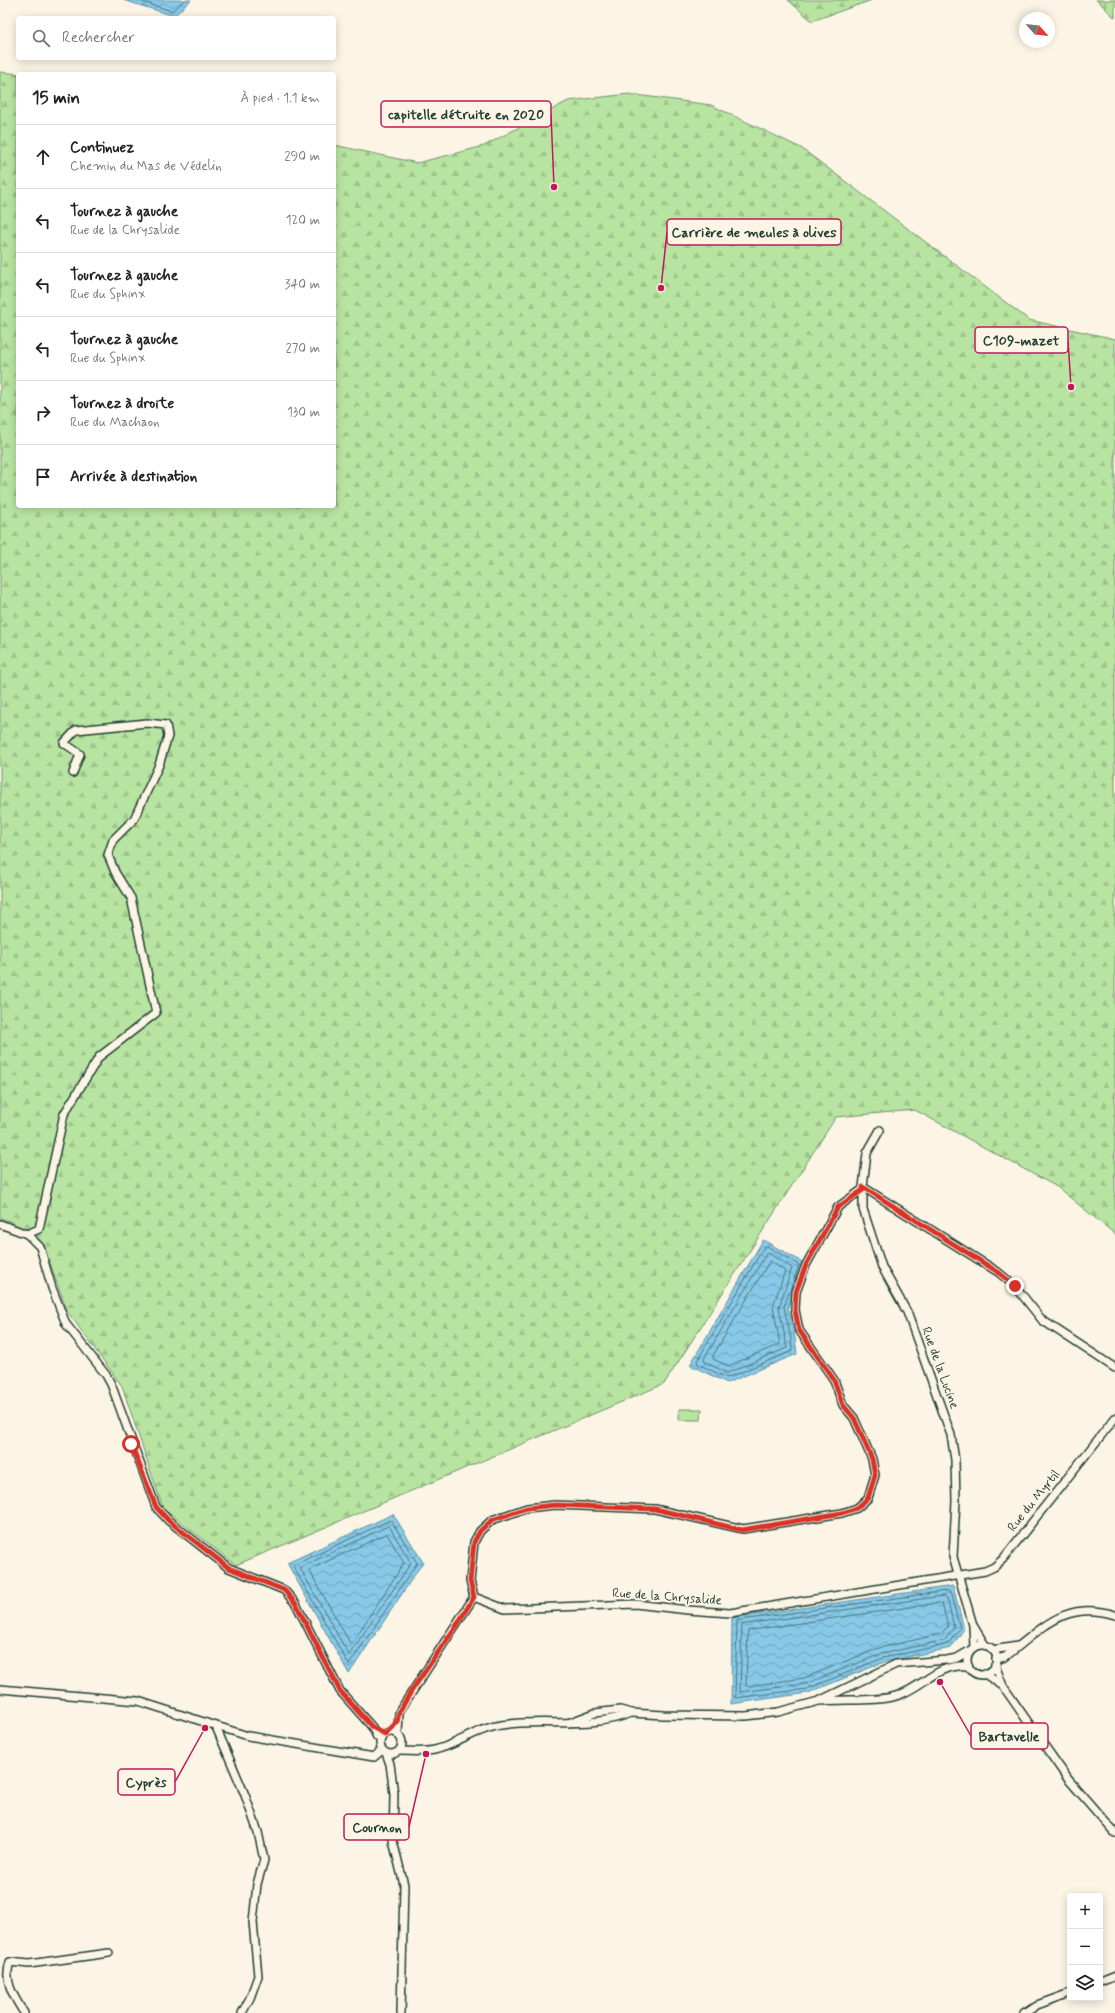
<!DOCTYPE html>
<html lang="fr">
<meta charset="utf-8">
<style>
body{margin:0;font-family:Mynerve,sans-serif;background:#f6f6f6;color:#222}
.controls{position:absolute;right:12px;bottom:12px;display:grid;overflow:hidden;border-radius:4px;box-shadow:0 2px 10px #0003}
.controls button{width:36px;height:36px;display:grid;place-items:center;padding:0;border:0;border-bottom:1px solid #e0e0e0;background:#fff;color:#222;font:20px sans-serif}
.compass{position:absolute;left:1019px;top:12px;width:36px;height:36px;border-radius:50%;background:#fff;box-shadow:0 2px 10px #0003;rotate:117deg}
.stop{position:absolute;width:12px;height:12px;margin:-9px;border:3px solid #d93025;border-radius:50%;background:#fff}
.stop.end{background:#d93025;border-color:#fff;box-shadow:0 1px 4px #0008}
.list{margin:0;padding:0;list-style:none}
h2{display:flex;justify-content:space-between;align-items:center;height:52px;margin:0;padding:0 16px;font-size:17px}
h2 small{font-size:13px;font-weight:400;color:#767676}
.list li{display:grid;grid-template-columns:26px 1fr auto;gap:12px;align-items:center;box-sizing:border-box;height:64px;padding:0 16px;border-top:1px solid #e0e0e0}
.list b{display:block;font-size:15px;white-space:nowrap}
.list p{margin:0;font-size:13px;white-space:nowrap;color:#767676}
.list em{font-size:13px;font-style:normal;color:#767676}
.icon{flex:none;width:22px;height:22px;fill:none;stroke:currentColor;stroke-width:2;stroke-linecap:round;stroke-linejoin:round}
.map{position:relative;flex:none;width:1115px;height:2013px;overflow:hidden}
.search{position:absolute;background:#fff;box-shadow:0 2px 10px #0003;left:16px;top:16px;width:320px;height:44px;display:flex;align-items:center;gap:10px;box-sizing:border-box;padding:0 14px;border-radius:4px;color:#767676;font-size:15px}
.panel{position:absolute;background:#fff;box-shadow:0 2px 10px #0003;left:16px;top:72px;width:320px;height:436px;border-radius:4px}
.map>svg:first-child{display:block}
</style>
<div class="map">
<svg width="1115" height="2013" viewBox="0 0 1115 2013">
<defs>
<pattern id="forest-firs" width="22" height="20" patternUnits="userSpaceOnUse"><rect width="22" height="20" fill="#b8e4a1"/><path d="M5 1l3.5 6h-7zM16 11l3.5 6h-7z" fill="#9ec48b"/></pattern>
<pattern id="water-waves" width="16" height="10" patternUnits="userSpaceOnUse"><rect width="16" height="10" fill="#88c9e9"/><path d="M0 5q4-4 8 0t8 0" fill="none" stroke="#6fa4be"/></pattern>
</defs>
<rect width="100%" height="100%" fill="#fcf5e5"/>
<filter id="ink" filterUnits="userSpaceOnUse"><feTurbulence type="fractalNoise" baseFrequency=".025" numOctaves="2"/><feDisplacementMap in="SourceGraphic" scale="8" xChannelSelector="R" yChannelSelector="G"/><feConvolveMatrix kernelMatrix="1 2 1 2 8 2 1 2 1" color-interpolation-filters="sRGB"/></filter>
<g filter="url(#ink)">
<path fill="#b8e4a1" stroke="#6c906a" d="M679,1409H702L701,1420H679Z"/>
<g fill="url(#forest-firs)" stroke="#6c906a">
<path d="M788,0H872L812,21Z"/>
<path d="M1096,0H1115V18L1098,1Z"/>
<path d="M0,72L20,74H18V506H334V145L417,163L484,146L568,101L629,94L711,105L801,148L1029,320L1115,339V1234L1057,1187L915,1110L836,1117L664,1384L236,1565L163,1508L122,1386L67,1311L44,1247L12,1222L0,1218Z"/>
</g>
<g fill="url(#water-waves)" stroke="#5e91a1">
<path d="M123,0H191L174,16Z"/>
<path d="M763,1240L804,1263L788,1308L795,1338L797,1354L727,1383L690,1365Z"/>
<path d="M393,1514L423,1562L349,1674L287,1563Z"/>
<path d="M953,1586L964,1629L951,1648L884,1662L808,1693L731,1704L732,1618Z"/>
</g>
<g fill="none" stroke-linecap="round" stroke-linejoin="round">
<g stroke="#49757c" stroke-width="1">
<path d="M136,0L172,11L185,0"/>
<path d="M767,1246L799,1265L784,1307L791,1339L792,1351L727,1378L698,1364L697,1361L764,1247Z"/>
<path d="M768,1253L792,1268L779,1307L787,1348L727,1373L705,1362L704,1359L766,1254Z"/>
<path d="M770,1261L785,1271L773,1306L780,1344L728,1366L713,1359V1356Z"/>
<path d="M391,1520L417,1563L349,1665L293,1566Z"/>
<path d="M389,1526L411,1563L349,1655L300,1568Z"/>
<path d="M387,1534L404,1563L352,1643H350L309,1570Z"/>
<path d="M948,1591L950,1592L960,1628L948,1644L883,1658L807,1689L735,1698L737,1621Z"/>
<path d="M944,1596L947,1598L954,1627L945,1640L881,1654L805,1684L740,1692L742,1625Z"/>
<path d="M940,1603L942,1604L948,1626L941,1634L879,1648L804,1678L749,1686L746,1685L748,1631Z"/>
</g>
<defs>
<g id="street">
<path d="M880,1130L867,1153L863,1187V1209L882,1267L907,1312L951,1435L955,1460L956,1501L953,1557L973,1625L974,1647"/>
<path d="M863,1187L998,1272L1015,1286L1042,1320L1115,1368"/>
<path d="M0,1224L27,1234L40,1247L52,1288L66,1324L106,1375L111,1384L156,1507L169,1521L229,1568L284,1590L296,1604L340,1691L372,1727L377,1737L381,1739"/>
<path d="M27,1234L39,1229L64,1114L99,1057L156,1013L131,898L115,872L108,855L113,840L134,819L159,765L168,736L166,725L147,723L76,730L64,743L80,754L73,773"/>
<path d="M474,1597L470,1581L474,1542L480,1531L492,1520L527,1508L555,1505L655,1509L743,1529L842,1513L857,1508L868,1498L875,1475L872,1459L854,1418L843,1405L834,1380L799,1330L795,1310L796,1292L806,1265L838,1207L863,1189"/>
<path d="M974,1627L985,1645"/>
<circle cx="982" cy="1660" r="15"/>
<path d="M992,1650L1018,1646"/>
<path d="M996,1659L1005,1657C1042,1629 1065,1599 1115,1615"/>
<path d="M995,1665L1003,1686L1037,1735L1068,1779L1115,1833"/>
<path d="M985,1674L1003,1686"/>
<path d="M0,1689L138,1701L248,1736L374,1757L382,1750"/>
<path d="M823,1701C844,1699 880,1702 899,1695C926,1685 936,1664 968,1666"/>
<path d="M568,1723L595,1713L620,1710L631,1713L664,1715L746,1716L778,1712L819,1701L896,1664L947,1660L957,1658L969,1651"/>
<path d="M216,1727L245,1795L258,1832L264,1860L257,1884L253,1922L258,1976L250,1998L242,2013"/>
<circle cx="391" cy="1743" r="11"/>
<path d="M398,1735L399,1712L474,1597L505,1609L635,1604L688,1610L730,1613L985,1571L994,1567L1003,1559L1115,1418"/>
<path d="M399,1751C412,1751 426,1753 438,1749C460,1743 478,1728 501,1725C543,1718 590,1730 631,1713"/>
<path d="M386,1753L390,1764L394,1794L393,1841L404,1885L401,2013"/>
<path d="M1100,1982L1115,1976"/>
<path d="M24,2013C14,1997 3,1981 10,1962L29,1964L109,1953"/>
<path d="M1025,2013L1037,2005L1070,1993"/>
</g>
</defs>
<use href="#street" stroke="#1f3d34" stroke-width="10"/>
<use href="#street" stroke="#fcf5e5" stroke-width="7"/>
</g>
</g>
<g fill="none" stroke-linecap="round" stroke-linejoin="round" filter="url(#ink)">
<path stroke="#d93025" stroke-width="5" d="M131,1444L156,1507L169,1521L229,1568L284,1590L296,1604L340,1691L372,1727L385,1734L397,1722L399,1712L412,1690L457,1625L474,1597L470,1581L474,1542L480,1531L492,1520L527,1508L555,1505L655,1509L742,1530L842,1513L857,1508L868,1498L875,1475L872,1459L854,1418L843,1405L834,1380L799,1330L795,1310L796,1292L806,1265L838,1207L863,1190V1187L998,1272L1015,1286"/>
</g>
<g text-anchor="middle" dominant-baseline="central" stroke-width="4" stroke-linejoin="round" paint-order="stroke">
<g font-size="13" fill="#1f3d34" stroke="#fcf5e5">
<text transform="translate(940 1368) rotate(70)">Rue de la Lucine</text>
<text transform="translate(1034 1501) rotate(-51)">Rue du Myrtil</text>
<text transform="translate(667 1597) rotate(4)">Rue de la Chrysalide</text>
</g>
</g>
<path fill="none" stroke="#c2185b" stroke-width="1.5" d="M554 187L551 114M661 288L667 232M1071 387L1068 340M940 1682L971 1736M205 1728L175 1782M426 1754L409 1827"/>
<g fill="#c2185b" stroke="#fcf5e5" stroke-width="1.5">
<circle cx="554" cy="187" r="4"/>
<circle cx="661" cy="288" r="4"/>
<circle cx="1071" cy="387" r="4"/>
<circle cx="940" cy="1682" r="4"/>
<circle cx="205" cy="1728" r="4"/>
<circle cx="426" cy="1754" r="4"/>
</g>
<g fill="#fcf5e5" stroke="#c2185b" stroke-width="1.5">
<rect x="381" y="101" width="170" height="26" rx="4"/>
<rect x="667" y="219" width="174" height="26" rx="4"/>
<rect x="975" y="327" width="93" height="26" rx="4"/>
<rect x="971" y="1723" width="77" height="26" rx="4"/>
<rect x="118" y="1769" width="57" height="26" rx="4"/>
<rect x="344" y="1814" width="65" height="26" rx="4"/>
</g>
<g font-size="14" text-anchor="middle" font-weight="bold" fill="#1f3d34">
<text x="466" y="119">capitelle détruite en 2020</text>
<text x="754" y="237">Carrière de meules à olives</text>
<text x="1021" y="345">C109-mazet</text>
<text x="1009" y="1741">Bartavelle</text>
<text x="146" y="1787">Cyprès</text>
<text x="377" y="1832">Cournon</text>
</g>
</svg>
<div class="controls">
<button>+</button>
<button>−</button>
<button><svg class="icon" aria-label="layers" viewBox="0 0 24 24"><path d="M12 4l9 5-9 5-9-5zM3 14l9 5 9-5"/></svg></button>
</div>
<svg class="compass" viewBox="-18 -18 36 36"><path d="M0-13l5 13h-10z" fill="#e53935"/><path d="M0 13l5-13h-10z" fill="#767676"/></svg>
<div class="stop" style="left:131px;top:1444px"></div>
<div class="stop end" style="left:1015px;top:1286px"></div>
<div class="search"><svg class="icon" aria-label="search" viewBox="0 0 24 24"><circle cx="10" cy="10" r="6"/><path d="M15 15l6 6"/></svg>Rechercher</div>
<section class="panel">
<h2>15 min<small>À pied · 1.1 km</small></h2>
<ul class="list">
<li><svg class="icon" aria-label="ahead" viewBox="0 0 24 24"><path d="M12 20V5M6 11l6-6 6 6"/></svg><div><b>Continuez</b><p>Chemin du Mas de Védelin</p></div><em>290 m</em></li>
<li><svg class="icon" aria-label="left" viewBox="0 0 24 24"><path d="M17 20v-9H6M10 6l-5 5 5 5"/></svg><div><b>Tournez à gauche</b><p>Rue de la Chrysalide</p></div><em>120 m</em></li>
<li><svg class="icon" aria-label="left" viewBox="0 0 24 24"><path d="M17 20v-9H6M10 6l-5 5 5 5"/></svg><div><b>Tournez à gauche</b><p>Rue du Sphinx</p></div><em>340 m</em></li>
<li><svg class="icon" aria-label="left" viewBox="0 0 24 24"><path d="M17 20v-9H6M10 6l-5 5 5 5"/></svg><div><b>Tournez à gauche</b><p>Rue du Sphinx</p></div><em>270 m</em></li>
<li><svg class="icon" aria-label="right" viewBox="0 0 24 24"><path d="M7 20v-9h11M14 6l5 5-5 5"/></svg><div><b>Tournez à droite</b><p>Rue du Machaon</p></div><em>130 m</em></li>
<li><svg class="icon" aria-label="arrive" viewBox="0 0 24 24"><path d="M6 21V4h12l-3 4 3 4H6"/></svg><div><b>Arrivée à destination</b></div></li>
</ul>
</section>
</div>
